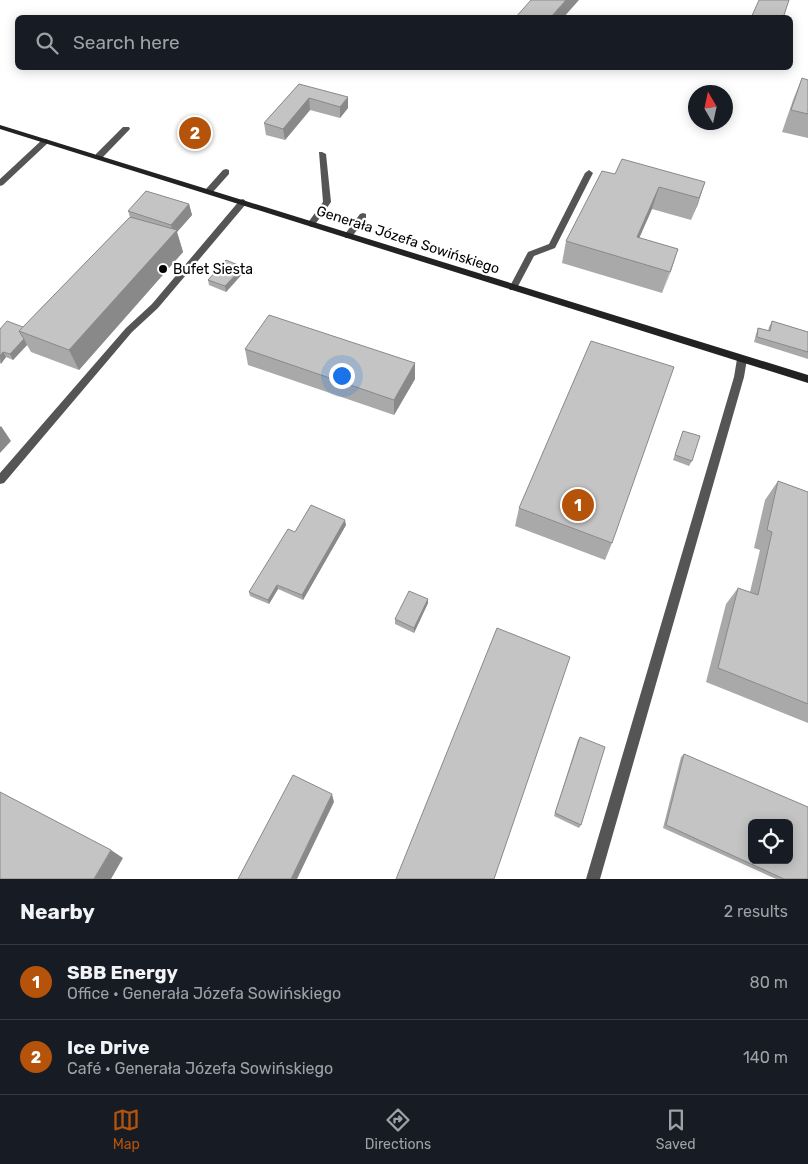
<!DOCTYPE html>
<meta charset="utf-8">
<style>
body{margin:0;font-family:Rubik,sans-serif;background:#20242c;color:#f1f3f6}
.controls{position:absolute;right:15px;bottom:15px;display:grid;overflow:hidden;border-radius:8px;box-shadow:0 2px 12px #0003}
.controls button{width:45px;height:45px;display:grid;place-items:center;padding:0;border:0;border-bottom:1px solid #363941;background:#171b24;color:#f1f3f6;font:25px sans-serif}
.compass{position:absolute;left:688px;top:85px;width:45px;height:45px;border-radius:50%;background:#171b24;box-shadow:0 2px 12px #0003;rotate:351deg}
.you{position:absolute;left:341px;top:375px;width:18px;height:18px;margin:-12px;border:4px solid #fff;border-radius:50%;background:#1a73e8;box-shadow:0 0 0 8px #1a73e833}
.badge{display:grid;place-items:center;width:32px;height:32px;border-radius:50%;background:#b45309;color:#fff;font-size:16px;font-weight:700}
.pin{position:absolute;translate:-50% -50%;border:2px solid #fff;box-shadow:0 1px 5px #0006}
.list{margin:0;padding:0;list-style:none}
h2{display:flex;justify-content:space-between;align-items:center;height:65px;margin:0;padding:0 20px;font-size:21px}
h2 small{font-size:16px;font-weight:400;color:#9ea1a6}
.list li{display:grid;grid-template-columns:32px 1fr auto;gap:15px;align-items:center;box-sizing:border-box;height:75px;padding:0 20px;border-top:1px solid #363941}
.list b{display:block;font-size:19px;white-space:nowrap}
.list p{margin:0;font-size:16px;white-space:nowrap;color:#9ea1a6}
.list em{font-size:16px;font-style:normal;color:#9ea1a6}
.icon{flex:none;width:28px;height:28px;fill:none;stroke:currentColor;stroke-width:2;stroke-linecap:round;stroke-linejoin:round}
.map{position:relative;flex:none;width:808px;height:879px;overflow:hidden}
.search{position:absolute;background:#171b24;box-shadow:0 2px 12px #0003;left:15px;right:15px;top:15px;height:55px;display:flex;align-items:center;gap:12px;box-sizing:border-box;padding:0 18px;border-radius:8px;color:#9ea1a6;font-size:19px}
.sheet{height:215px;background:#171b24}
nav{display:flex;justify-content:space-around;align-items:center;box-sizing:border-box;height:70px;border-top:1px solid #363941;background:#171b24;font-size:14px;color:#9ea1a6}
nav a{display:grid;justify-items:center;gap:2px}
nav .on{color:#b45309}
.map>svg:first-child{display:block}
</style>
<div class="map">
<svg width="808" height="879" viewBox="0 0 808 879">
<rect width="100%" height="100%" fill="#fff"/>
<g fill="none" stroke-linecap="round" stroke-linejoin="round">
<g fill="#555" fill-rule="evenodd">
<path d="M123,127H129L130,129L102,158H96V154Z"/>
<path d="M43,139H46L50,141L3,185L0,186V179Z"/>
<path d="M319,152H322L326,154L331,202L314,226L311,227L307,224L323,202Z"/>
<path d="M226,169L229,170V174L212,193H206V189L223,170Z"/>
<path d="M589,170L593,173L555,248L534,256L516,290H510L509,288L528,252L549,244L585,173Z"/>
<path d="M243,199L247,202L246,204L158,308L132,332L4,483L0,484V473L126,328L152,304L240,200Z"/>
<path d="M363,213L366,214V218L351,238H345V234L360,214Z"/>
<path d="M742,355L747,359L744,377L600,879H586L734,377L737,359Z"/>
</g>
<path fill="#222" fill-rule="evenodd" d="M0,125L808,375V383L0,129Z"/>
</g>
<g fill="#a9a9a9">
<path d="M802,78L808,80V138L782,132L793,100Z"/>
<path d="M299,84L348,108L340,118L310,110L285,140L266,135L264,123Z"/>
<path d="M615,174L705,182L691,220L652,209L639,238L678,249L662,293L562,263L566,241Z"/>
<path d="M189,204L192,215L177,232L183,252L79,370L31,352L27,345L13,360L6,357L0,364V329L23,327L130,217L128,211Z"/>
<path d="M244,272L226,292L209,285L208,280Z"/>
<path d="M772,321L808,332V359L754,342L756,334L758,328L768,331L769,327Z"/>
<path d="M245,349L415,363V379L394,415L248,365Z"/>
<path d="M683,431L692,461L689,466L673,460Z"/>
<path d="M778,481L808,492V723L706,682L726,604L738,588L750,592L760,550L754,548L765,500Z"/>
<path d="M519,508L612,543L605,560L515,526Z"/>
<path d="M346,525L303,600L278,589L269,604L250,596L249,592L295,532Z"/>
<path d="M428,599V603L414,633L395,624V619Z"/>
<path d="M580,737L581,825L579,828L554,816L578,740Z"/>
<path d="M684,754L808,879H776L663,828L681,757Z"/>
</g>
<g fill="#898989">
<path d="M566,0H579L563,18H550Z"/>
<path d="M348,97V108L340,118V107Z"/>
<path d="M309,98L310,110L285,140L283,129Z"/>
<path d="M705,182L698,204L691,220L699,198Z"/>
<path d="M659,187L652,209L630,259L637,237Z"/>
<path d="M189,204L192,215L177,232L183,252L79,370L69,350L173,234L171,225Z"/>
<path d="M678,249L671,271L662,293L670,272Z"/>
<path d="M243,267L244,272L226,292L225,286Z"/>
<path d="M24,339L27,345L13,360L10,354Z"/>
<path d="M3,352L6,357L1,364L0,356Z"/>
<path d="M415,363V379L394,415V400Z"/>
<path d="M1,426L11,441L0,453V427Z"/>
<path d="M345,520L346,525L303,600L302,595Z"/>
<path d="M277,585L278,589L269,604L268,600Z"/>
<path d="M428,599V603L414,633V628Z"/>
<path d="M332,794L334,802L297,879H291Z"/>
<path d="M111,850L123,858L111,879H94Z"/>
</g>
<g fill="#c4c4c4" stroke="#898989" fill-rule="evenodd">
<path d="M531,0H566L550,18H515Z"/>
<path d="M759,0H789L783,18H751Z"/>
<path d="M802,78L808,80V114L791,110Z"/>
<path d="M299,84L348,97L340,107L309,98L283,129L264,123Z"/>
<path d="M622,159L705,182L699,198L659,187L637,237L678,249L670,272L566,241L602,171L615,174Z"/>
<path d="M146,191L189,204L171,225L128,211Z"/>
<path d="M130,217L177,230L69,350L19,331Z"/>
<path d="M226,260L243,267L225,286L208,280Z"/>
<path d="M269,315L415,363L394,400L245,349Z"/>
<path d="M7,321L23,327L19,331L24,339L10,354L3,352L0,356V329Z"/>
<path d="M772,321L808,332V352L757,337L758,328L770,331Z"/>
<path d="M591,341L674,367L612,543L519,508Z"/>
<path d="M683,431L700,436L692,461L675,455Z"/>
<path d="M778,481L808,492V704L718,668L738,588L758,595L772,532L767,530Z"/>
<path d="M311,505L345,520L302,595L277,585L268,600L249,592L288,529L295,532Z"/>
<path d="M409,591L428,599L414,628L395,619Z"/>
<path d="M497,628L570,657L494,879H396Z"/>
<path d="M580,737L605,747L581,825L555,813Z"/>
<path d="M684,754L808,807V879H784L666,825ZM752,823H789V860H752Z"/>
<path d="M293,775L332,794L291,879H238Z"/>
<path d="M0,792L111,850L94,879H0Z"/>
</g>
<circle fill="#000" stroke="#fff" stroke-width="2" cx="163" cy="269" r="5"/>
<g text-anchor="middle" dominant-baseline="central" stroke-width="4.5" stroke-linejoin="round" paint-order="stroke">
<g font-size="14" fill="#000" stroke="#fff">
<text transform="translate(408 240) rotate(18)">Generała Józefa Sowińskiego</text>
</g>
<g font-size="14" fill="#000" stroke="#fff" text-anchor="start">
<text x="173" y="269">Bufet Siesta</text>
</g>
</g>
</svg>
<div class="controls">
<button><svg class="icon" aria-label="locate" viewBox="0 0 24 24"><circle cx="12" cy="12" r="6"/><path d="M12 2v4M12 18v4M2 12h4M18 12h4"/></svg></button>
</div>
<svg class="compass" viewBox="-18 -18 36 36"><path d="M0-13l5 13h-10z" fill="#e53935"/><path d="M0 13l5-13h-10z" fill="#9ea1a6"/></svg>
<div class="you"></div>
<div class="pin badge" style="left:578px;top:505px">1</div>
<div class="pin badge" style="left:195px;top:133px">2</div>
<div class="search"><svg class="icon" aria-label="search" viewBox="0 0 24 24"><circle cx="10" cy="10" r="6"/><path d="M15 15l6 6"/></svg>Search here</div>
</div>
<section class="sheet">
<h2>Nearby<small>2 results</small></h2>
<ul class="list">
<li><span class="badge">1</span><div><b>SBB Energy</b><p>Office · Generała Józefa Sowińskiego</p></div><em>80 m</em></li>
<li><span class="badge">2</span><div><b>Ice Drive</b><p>Café · Generała Józefa Sowińskiego</p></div><em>140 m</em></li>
</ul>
</section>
<nav>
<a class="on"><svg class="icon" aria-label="map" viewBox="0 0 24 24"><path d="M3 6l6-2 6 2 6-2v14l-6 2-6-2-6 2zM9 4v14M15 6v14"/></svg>Map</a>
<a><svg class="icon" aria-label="directions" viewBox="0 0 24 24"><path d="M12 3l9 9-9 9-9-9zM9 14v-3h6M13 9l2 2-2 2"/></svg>Directions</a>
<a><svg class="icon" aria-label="saved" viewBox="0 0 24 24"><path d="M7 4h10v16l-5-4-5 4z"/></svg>Saved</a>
</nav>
